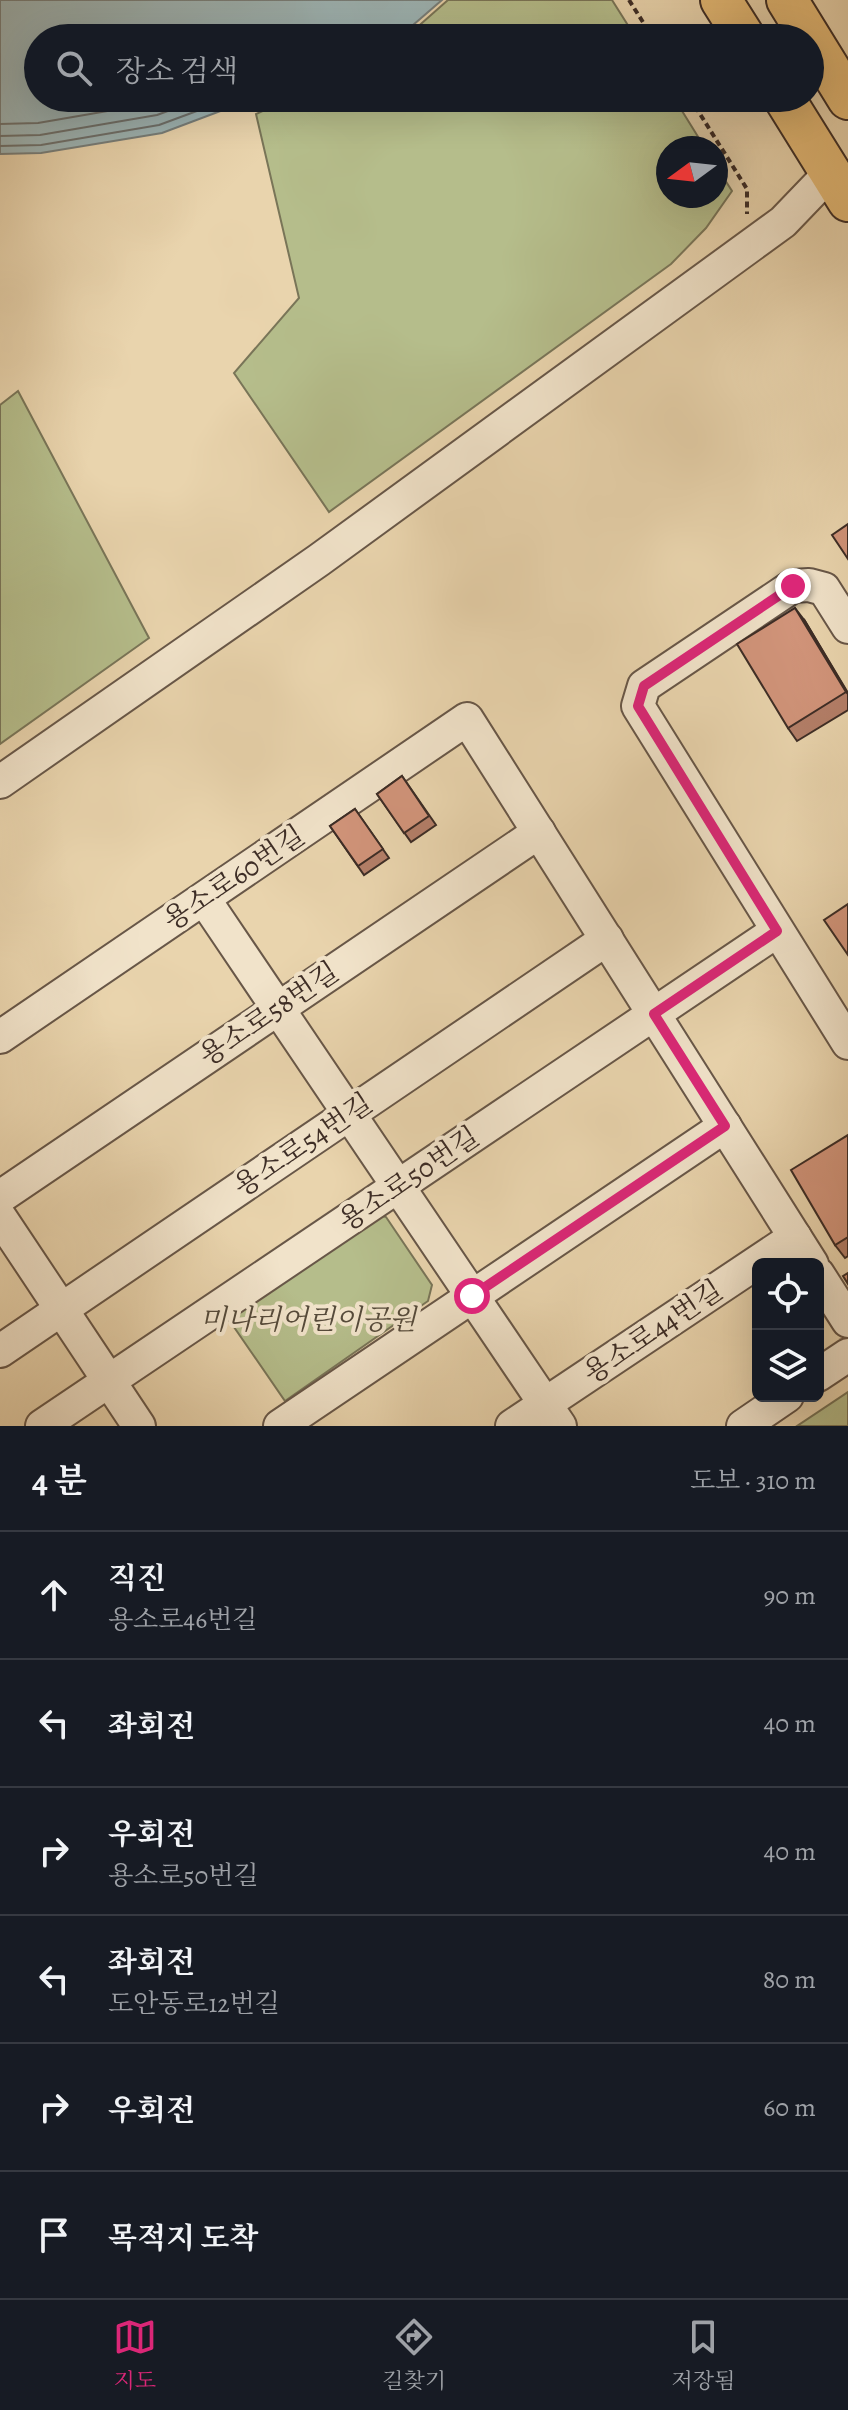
<!DOCTYPE html>
<html lang="ko">
<meta charset="utf-8">
<style>
body{margin:0;font-family:Alegreya,"Noto Serif KR",serif;background:#20242c;color:#f1f3f6}
.controls{position:absolute;right:24px;bottom:24px;display:grid;overflow:hidden;border-radius:12px;box-shadow:0 8px 32px #0002}
.controls button{width:72px;height:72px;display:grid;place-items:center;padding:0;border:0;border-bottom:2px solid #363941;background:#171b24;color:#f1f3f6;font:40px sans-serif}
.compass{position:absolute;left:656px;top:136px;width:72px;height:72px;border-radius:50%;background:#171b24;box-shadow:0 8px 32px #0002;rotate:255deg}
.stop{position:absolute;width:24px;height:24px;margin:-18px;border:6px solid #db2777;border-radius:50%;background:#fff}
.stop.end{background:#db2777;border-color:#fff;box-shadow:0 2px 8px #0008}
.list{margin:0;padding:0;list-style:none}
h2{display:flex;justify-content:space-between;align-items:center;height:104px;margin:0;padding:0 32px;font-size:34px}
h2 small{font-size:26px;font-weight:400;color:#9ea1a6}
.list li{display:grid;grid-template-columns:52px 1fr auto;gap:24px;align-items:center;box-sizing:border-box;height:128px;padding:0 32px;border-top:2px solid #363941}
.list b{display:block;font-size:30px;white-space:nowrap}
.list p{margin:0;font-size:26px;white-space:nowrap;color:#9ea1a6}
.list em{font-size:26px;font-style:normal;color:#9ea1a6}
.icon{flex:none;width:44px;height:44px;fill:none;stroke:currentColor;stroke-width:2;stroke-linecap:round;stroke-linejoin:round}
.map{position:relative;flex:none;width:848px;height:1426px;overflow:hidden}
.search{position:absolute;background:#171b24;box-shadow:0 8px 32px #0002;left:24px;right:24px;top:24px;height:88px;display:flex;align-items:center;gap:20px;box-sizing:border-box;padding:0 28px;border-radius:44px;color:#9ea1a6;font-size:30px}
.sheet{height:872px;background:#171b24}
nav{display:flex;justify-content:space-around;align-items:center;box-sizing:border-box;height:112px;border-top:2px solid #363941;background:#171b24;font-size:22px;color:#9ea1a6}
nav a{display:grid;justify-items:center;gap:4px}
nav .on{color:#db2777}
.map>svg:first-child{display:block}
</style>
<div class="map">
<svg width="848" height="1426" viewBox="0 0 848 1426">
<rect width="100%" height="100%" fill="#e9d4ad"/>
<filter id="stains"><feTurbulence type="fractalNoise" baseFrequency=".0025" numOctaves="4"/><feColorMatrix values="0 0 0 0 .2 0 0 0 0 .09 0 0 0 0 .02 0 0 0 .5 -.17"/></filter>
<radialGradient id="worn" r=".72"><stop offset=".6" stop-color="#630" stop-opacity="0"/><stop offset="1" stop-color="#630" stop-opacity=".3"/></radialGradient>
<g fill="#b5bd8b" stroke="#797558" stroke-width="2">
<path d="M448,0H612L636,38H405Z"/>
<path d="M291,98H674L705,148H668V196H716V166L732,191L706,228L671,264L329,512L234,373L299,298L256,114Z"/>
<path d="M18,391L149,638L0,744V405Z"/>
<path d="M371,1212L386,1217L432,1285L428,1301L285,1401L225,1314Z"/>
<path d="M848,1392V1426H797Z"/>
</g>
<path fill="#9db5b6" stroke="#777f7c" stroke-width="2" d="M0,0H442L398,38H38V98H255L162,133L41,153L0,154Z"/>
<g fill="none" stroke-linecap="round" stroke-linejoin="round">
<g stroke="#6d716e" stroke-width="2">
<path d="M0,124L38,123L154,103L169,98"/>
<path d="M0,136L40,135L157,115L203,98"/>
<path d="M0,146L41,145L159,125L232,98"/>
</g>
<defs>
<g id="minor">
<path d="M848,627L824,589L809,585L793,586L644,686L638,706L848,1043"/>
<path d="M0,782L319,560L783,222L831,172"/>
<path d="M204,899L560,1426"/>
<path d="M0,1037L467,719L812,1264"/>
<path d="M0,1197L539,832"/>
<path d="M0,1217L139,1426"/>
<path d="M818,1274L848,1321"/>
<path d="M0,1351L607,939"/>
<path d="M818,1375L848,1355"/>
<path d="M42,1426L777,931"/>
<path d="M280,1426L725,1126"/>
<path d="M512,1426L795,1237"/>
<path d="M743,1426L787,1396"/>
</g>
<g id="major">
<path d="M721,0L745,38"/>
<path d="M787,0L848,99"/>
<path d="M784,98L848,201"/>
</g>
</defs>
<use href="#minor" stroke="#685748" stroke-width="36"/>
<use href="#major" stroke="#3d2d26" stroke-width="44"/>
<g stroke="#3d2d26" stroke-width="4" stroke-dasharray="6 4" stroke-linecap="butt">
<path d="M629,0L653,38"/>
<path d="M690,98L747,189V214"/>
</g>
<use href="#minor" stroke="#f1e3ca" stroke-width="32"/>
<use href="#major" stroke="#e4ba76" stroke-width="40"/>
</g>
<g fill="#b47f69" stroke="#3d2d26" stroke-width="2">
<path d="M805,621L848,693V710L797,741L788,728Z"/>
<path d="M402,776L436,825L411,842L377,794Z"/>
<path d="M355,809L389,858L364,875L330,826Z"/>
<path d="M848,1135V1256L845,1258L835,1245Z"/>
</g>
<path fill="#926855" stroke="#3d2d26" stroke-width="2" d="M795,608L805,621L848,694L846,692Z"/>
<g fill="#d1947a" stroke="#3d2d26" stroke-width="2">
<path d="M848,524V559L832,535Z"/>
<path d="M795,608L846,692L788,728L737,644Z"/>
<path d="M402,776L429,816L404,833L377,794Z"/>
<path d="M355,809L383,849L358,866L330,826Z"/>
<path d="M848,904V955L824,920Z"/>
<path d="M848,1135V1237L835,1245L791,1170Z"/>
<path d="M848,1273V1284L843,1276Z"/>
</g>
<g fill="none" stroke-linecap="round" stroke-linejoin="round">
<path stroke="#db2777" stroke-width="10" d="M472,1296L725,1126L654,1014L777,931L638,706L644,686L793,586"/>
</g>
<g text-anchor="middle" dominant-baseline="central" stroke-width="8" stroke-linejoin="round" paint-order="stroke">
<g font-size="28" fill="#3d2d26" stroke="#f1e3ca">
<text transform="translate(234 878) rotate(-34)">용소로60번길</text>
<text transform="translate(269 1014) rotate(-34)">용소로58번길</text>
<text transform="translate(303 1145) rotate(-34)">용소로54번길</text>
<text transform="translate(409 1179) rotate(-34)">용소로50번길</text>
<text transform="translate(653 1332) rotate(-34)">용소로44번길</text>
</g>
<g font-size="28" font-style="italic" fill="#554a3a" stroke="#f1e3ca">
<text x="308" y="1320">미나리어린이공원</text>
</g>
</g>
<rect width="100%" height="100%" filter="url(#stains)"/>
<rect width="100%" height="100%" fill="url(#worn)"/>
</svg>
<div class="controls">
<button><svg class="icon" aria-label="locate" viewBox="0 0 24 24"><circle cx="12" cy="12" r="6"/><path d="M12 2v4M12 18v4M2 12h4M18 12h4"/></svg></button>
<button><svg class="icon" aria-label="layers" viewBox="0 0 24 24"><path d="M12 4l9 5-9 5-9-5zM3 14l9 5 9-5"/></svg></button>
</div>
<svg class="compass" viewBox="-18 -18 36 36"><path d="M0-13l5 13h-10z" fill="#e53935"/><path d="M0 13l5-13h-10z" fill="#9ea1a6"/></svg>
<div class="stop" style="left:472px;top:1296px"></div>
<div class="stop end" style="left:793px;top:586px"></div>
<div class="search"><svg class="icon" aria-label="search" viewBox="0 0 24 24"><circle cx="10" cy="10" r="6"/><path d="M15 15l6 6"/></svg>장소 검색</div>
</div>
<section class="sheet">
<h2>4 분<small>도보 · 310 m</small></h2>
<ul class="list">
<li><svg class="icon" aria-label="ahead" viewBox="0 0 24 24"><path d="M12 20V5M6 11l6-6 6 6"/></svg><div><b>직진</b><p>용소로46번길</p></div><em>90 m</em></li>
<li><svg class="icon" aria-label="left" viewBox="0 0 24 24"><path d="M17 20v-9H6M10 6l-5 5 5 5"/></svg><div><b>좌회전</b></div><em>40 m</em></li>
<li><svg class="icon" aria-label="right" viewBox="0 0 24 24"><path d="M7 20v-9h11M14 6l5 5-5 5"/></svg><div><b>우회전</b><p>용소로50번길</p></div><em>40 m</em></li>
<li><svg class="icon" aria-label="left" viewBox="0 0 24 24"><path d="M17 20v-9H6M10 6l-5 5 5 5"/></svg><div><b>좌회전</b><p>도안동로12번길</p></div><em>80 m</em></li>
<li><svg class="icon" aria-label="right" viewBox="0 0 24 24"><path d="M7 20v-9h11M14 6l5 5-5 5"/></svg><div><b>우회전</b></div><em>60 m</em></li>
<li><svg class="icon" aria-label="arrive" viewBox="0 0 24 24"><path d="M6 21V4h12l-3 4 3 4H6"/></svg><div><b>목적지 도착</b></div></li>
</ul>
</section>
<nav>
<a class="on"><svg class="icon" aria-label="map" viewBox="0 0 24 24"><path d="M3 6l6-2 6 2 6-2v14l-6 2-6-2-6 2zM9 4v14M15 6v14"/></svg>지도</a>
<a><svg class="icon" aria-label="directions" viewBox="0 0 24 24"><path d="M12 3l9 9-9 9-9-9zM9 14v-3h6M13 9l2 2-2 2"/></svg>길찾기</a>
<a><svg class="icon" aria-label="saved" viewBox="0 0 24 24"><path d="M7 4h10v16l-5-4-5 4z"/></svg>저장됨</a>
</nav>
